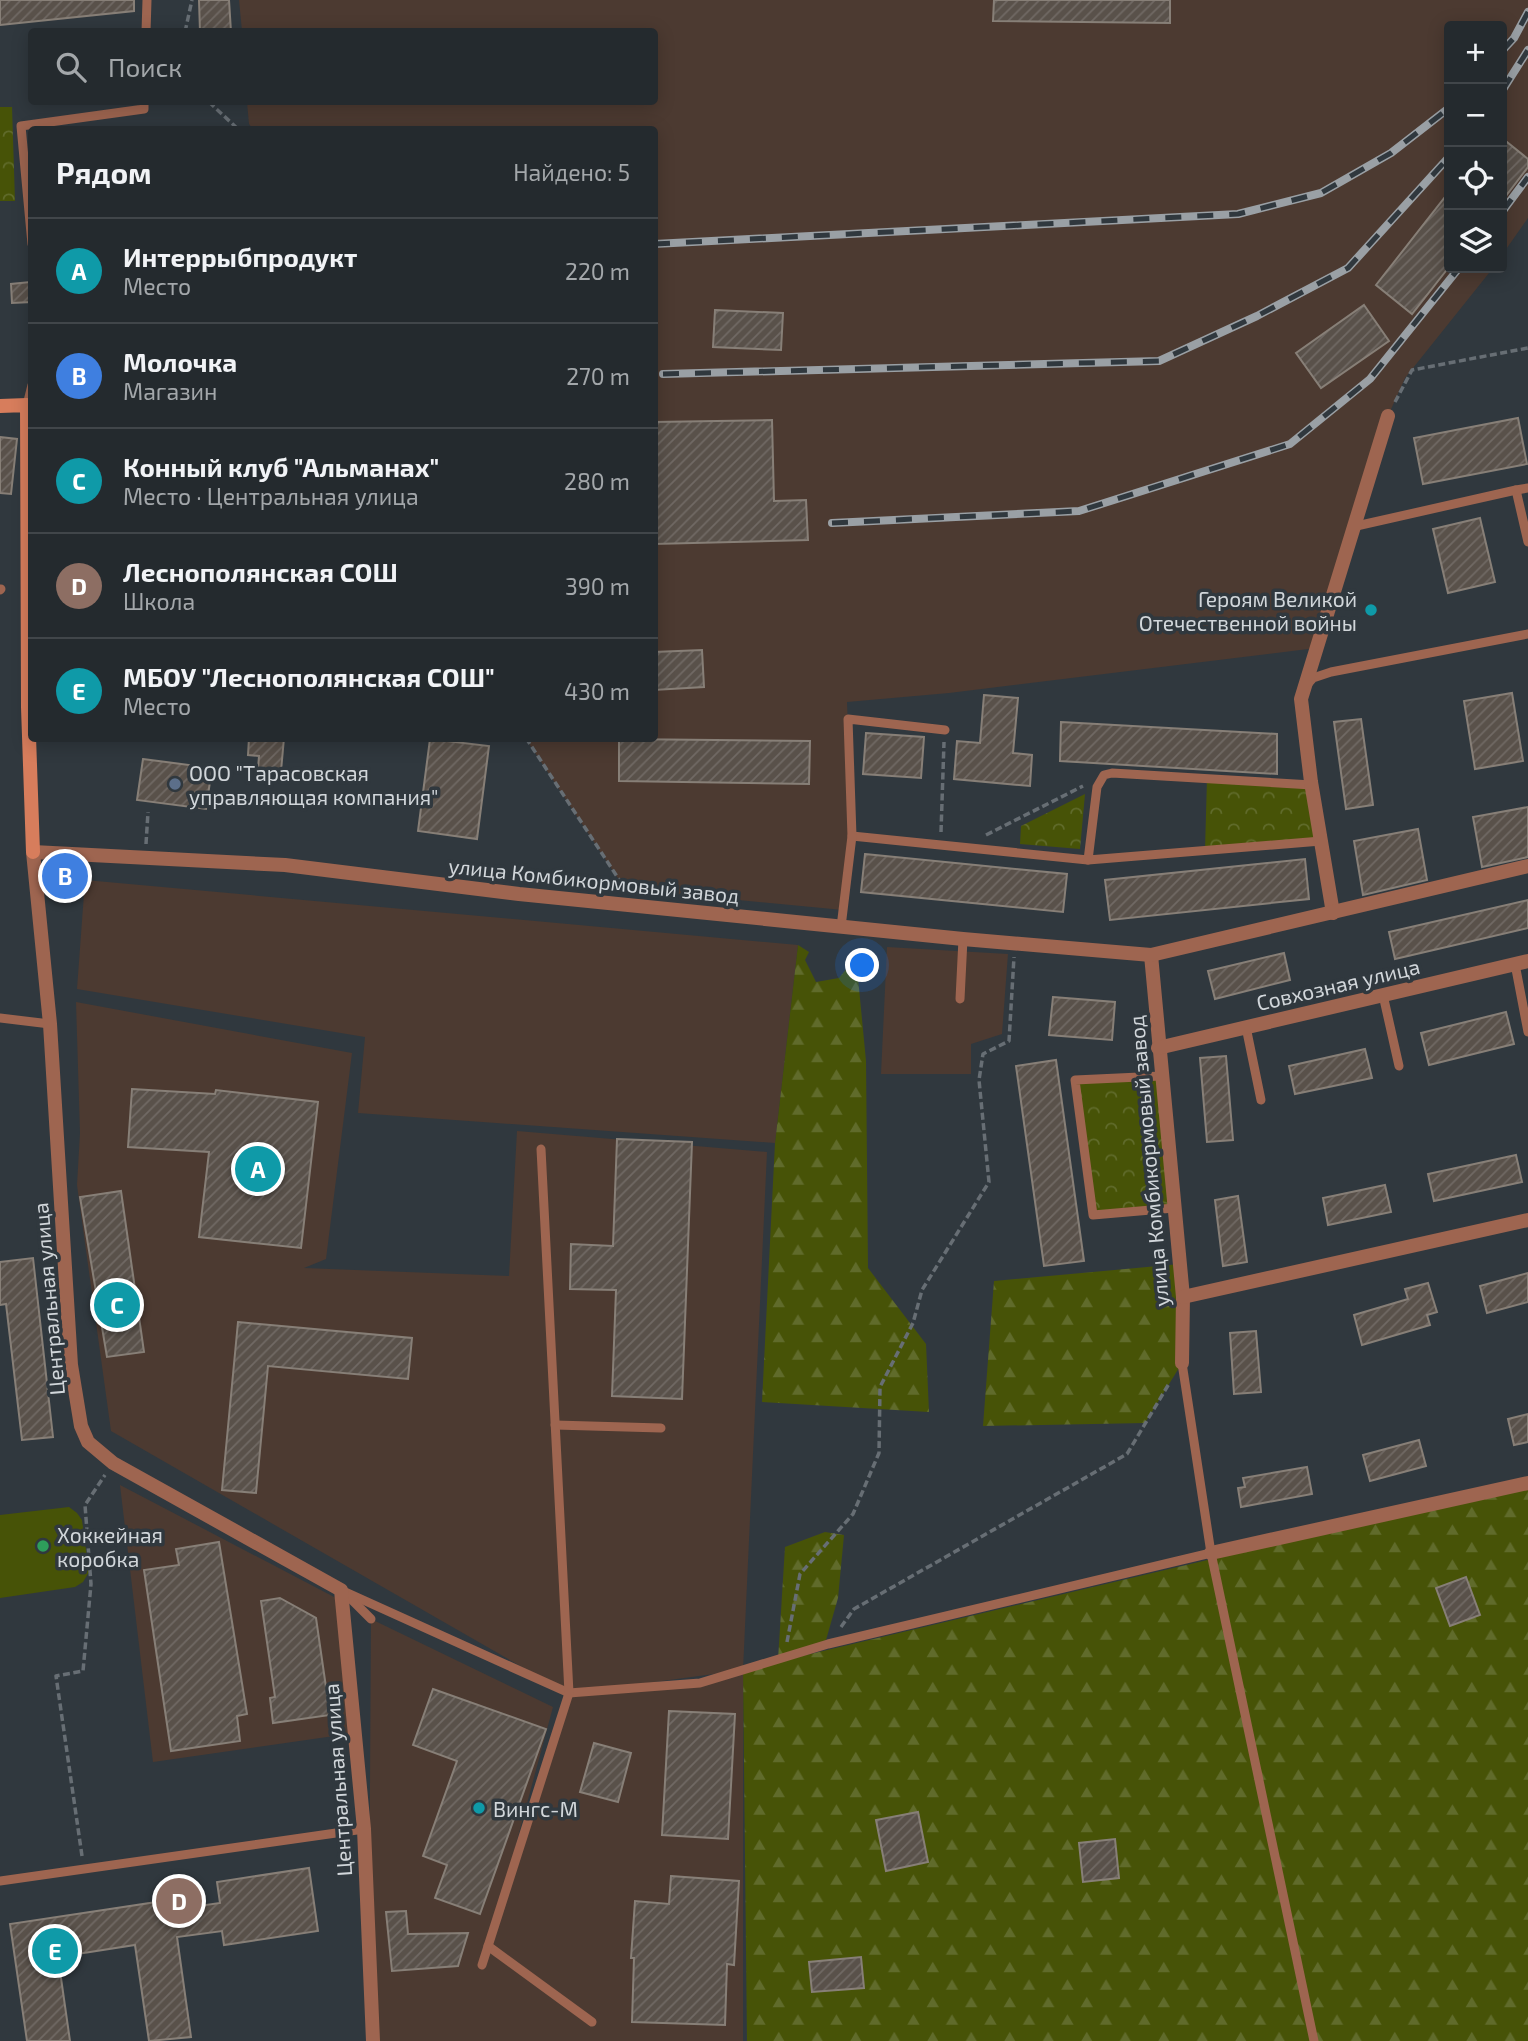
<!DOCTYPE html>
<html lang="ru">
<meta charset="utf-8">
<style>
body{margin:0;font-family:"Exo 2",sans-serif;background:#30363a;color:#f1f3f6}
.controls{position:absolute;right:21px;top:21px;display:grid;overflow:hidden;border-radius:7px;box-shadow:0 4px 18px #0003}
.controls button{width:63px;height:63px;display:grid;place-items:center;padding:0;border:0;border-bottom:2px solid #41464a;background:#242a2e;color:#f1f3f6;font:35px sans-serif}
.you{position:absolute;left:863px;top:966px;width:24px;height:24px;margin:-18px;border:5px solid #fff;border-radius:50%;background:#1a73e8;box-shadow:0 0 0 10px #1a73e833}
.badge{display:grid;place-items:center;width:46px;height:46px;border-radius:50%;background:#c1bd40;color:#fff;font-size:23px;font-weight:700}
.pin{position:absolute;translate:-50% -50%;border:4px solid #fff;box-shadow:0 2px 7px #0006}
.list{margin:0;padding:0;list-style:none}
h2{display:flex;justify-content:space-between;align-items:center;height:91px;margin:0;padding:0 28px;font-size:30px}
h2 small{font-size:23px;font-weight:400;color:#a3a7aa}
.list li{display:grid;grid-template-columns:46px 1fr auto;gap:21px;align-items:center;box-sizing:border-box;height:105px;padding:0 28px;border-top:2px solid #41464a}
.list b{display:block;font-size:26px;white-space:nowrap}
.list p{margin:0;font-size:23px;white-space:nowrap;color:#a3a7aa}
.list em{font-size:23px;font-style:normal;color:#a3a7aa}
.icon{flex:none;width:38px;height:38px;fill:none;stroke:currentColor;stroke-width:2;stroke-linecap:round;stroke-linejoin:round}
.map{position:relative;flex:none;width:1528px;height:2041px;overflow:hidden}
.search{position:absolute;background:#242a2e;box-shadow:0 4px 18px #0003;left:28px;top:28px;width:630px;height:77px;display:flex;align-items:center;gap:18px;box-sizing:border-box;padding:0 24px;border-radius:7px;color:#a3a7aa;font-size:26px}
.panel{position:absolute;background:#242a2e;box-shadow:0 4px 18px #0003;left:28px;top:126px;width:630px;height:616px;border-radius:7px}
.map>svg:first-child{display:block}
</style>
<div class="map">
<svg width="1528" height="2041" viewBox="0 0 1528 2041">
<defs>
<pattern id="forest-firs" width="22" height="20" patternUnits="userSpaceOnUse" patternTransform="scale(1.75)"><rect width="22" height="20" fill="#475307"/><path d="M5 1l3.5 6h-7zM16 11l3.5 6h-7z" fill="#606b2b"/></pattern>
<pattern id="park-crowns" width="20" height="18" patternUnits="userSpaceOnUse" patternTransform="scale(1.75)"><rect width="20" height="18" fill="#475307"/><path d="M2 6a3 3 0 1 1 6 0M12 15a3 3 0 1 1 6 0" fill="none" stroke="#606b2b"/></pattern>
<pattern id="building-hatch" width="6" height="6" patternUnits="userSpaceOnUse" patternTransform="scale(1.75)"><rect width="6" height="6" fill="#59514a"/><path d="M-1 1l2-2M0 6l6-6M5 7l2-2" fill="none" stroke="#706964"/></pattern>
</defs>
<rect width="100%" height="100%" fill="#30383e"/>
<g fill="#4c3a31" fill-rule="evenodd">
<path d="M239,0H1528V218L1502,255V26H1449V268H1493L1405,378L1388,416L1316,648L949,693L847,702L852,836L843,910L625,889L526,739L654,738V130L253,129L249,124L247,102H654V32L242,31Z"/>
<path d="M85,880L798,945L775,1143L358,1113L365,1037L77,989Z"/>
<path d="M887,947L1008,954L1002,1034L971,1044V1074H881Z"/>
<path d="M76,1002L352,1053L326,1259L304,1268L509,1276L517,1131L767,1152L743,1670V2041H373L369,1956L371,1619L553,1707L495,1922L569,1694L111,1431L77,1185L80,1133ZM736,1671L700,1683L588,1691Z"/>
<path d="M120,1485L336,1598L348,1734L153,1762Z"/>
</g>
<path fill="#475307" d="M69,1507L77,1513L82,1520L89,1572L83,1582L75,1587L0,1598V1515Z"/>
<g fill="url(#forest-firs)">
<path d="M798,945L809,952L805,960L816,982L839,978L856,957L866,1061L868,1268L926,1344L929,1412L762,1402L775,1143Z"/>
<path d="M1180,1264L1182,1363L1145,1423L983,1426L994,1281Z"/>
<path d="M1528,1484V2041H747L743,1670Z"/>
<path d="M825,1532L844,1535L838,1598L826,1640L778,1660L785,1547Z"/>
</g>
<g fill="url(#park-crowns)">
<path d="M0,107H12L15,201H0Z"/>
<path d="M1207,779L1312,785L1321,841L1205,850Z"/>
<path d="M1085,794L1080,849L1020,844L1021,826Z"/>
<path d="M1161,1076L1174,1208L1093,1215L1075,1080Z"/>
</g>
<g fill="url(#building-hatch)" stroke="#877f77" stroke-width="2">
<path d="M0,0H134V11L0,25Z"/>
<path d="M199,0H229L231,32H200Z"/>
<path d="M994,0H1170V23L993,21Z"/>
<path d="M1502,138L1528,159V167L1502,201Z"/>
<path d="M1449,192V267L1412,314L1376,285Z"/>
<path d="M30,282L32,302L12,303L11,284Z"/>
<path d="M1364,305L1389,341L1321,388L1296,353Z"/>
<path d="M715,310L783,313L781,350L713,347Z"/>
<path d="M1518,418L1527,464L1423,484L1414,438Z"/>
<path d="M772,420L774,501L806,500L808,540L654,544V422Z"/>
<path d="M0,437L17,439L11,494L0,493Z"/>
<path d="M1480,518L1495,582L1448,593L1433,529Z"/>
<path d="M702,650L704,687L654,690V652Z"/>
<path d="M1512,693L1523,761L1475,769L1464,701Z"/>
<path d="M984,695L1018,698L1013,753L1032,755L1030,786L954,779L957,741L980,743Z"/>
<path d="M1361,719L1373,805L1346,809L1334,722Z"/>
<path d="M1061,722L1277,734V774L1060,761Z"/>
<path d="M866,733L924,737L921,778L863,774Z"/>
<path d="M249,738H284L281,771L258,769L259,756L248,755Z"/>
<path d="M430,739L489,746L477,839L418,831Z"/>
<path d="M619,739L810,741L809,784L619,781Z"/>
<path d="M143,759L212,768L206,809L137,800Z"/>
<path d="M1528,807V857L1482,867L1473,817Z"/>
<path d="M1418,829L1427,880L1363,895L1354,841Z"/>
<path d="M865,854L1067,874L1063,912L861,892Z"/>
<path d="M1305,859L1309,899L1110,920L1105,880Z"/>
<path d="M1528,900V928L1395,959L1389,932Z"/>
<path d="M1284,953L1290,980L1215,999L1208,971Z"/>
<path d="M1053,997L1115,1002L1112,1040L1049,1035Z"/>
<path d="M1506,1012L1514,1044L1429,1065L1421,1033Z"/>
<path d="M1365,1049L1372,1078L1295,1094L1289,1066Z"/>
<path d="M1226,1056L1233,1140L1207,1142L1200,1058Z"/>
<path d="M1056,1060L1084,1261L1044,1266L1016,1066Z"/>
<path d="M132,1089L215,1094L216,1090L318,1102L301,1248L199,1237L209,1152L128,1147Z"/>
<path d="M617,1139L692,1142L682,1399L612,1396L616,1290L570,1289L571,1244L613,1246Z"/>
<path d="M1516,1155L1522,1182L1434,1201L1428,1174Z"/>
<path d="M1385,1185L1391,1212L1328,1225L1323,1198Z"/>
<path d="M121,1191L144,1352L107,1357L80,1197Z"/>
<path d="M1238,1196L1247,1262L1223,1266L1215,1200Z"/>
<path d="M33,1258L53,1437L22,1440L6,1304L0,1305V1262Z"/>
<path d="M1528,1273V1302L1487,1313L1480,1286Z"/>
<path d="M1428,1283L1437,1312L1427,1315L1430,1325L1362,1345L1354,1315L1408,1299L1405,1289Z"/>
<path d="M238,1322L412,1338L408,1379L268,1366L256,1493L222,1490Z"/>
<path d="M1256,1331L1261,1392L1234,1394L1230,1333Z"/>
<path d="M1528,1414V1442L1514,1445L1508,1419Z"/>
<path d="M1419,1440L1426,1466L1370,1481L1363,1455Z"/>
<path d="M1307,1467L1312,1494L1241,1507L1238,1488L1245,1487L1243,1478Z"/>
<path d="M219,1542L247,1714L237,1716L240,1741L171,1751L144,1570L179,1565L176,1549Z"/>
<path d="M1466,1577L1480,1615L1450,1626L1436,1588Z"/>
<path d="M280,1598L316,1618L330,1715L273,1723L270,1698L275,1697L261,1601Z"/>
<path d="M433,1689L546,1729L480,1914L435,1898L447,1865L423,1856L457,1761L413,1745Z"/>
<path d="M669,1711L735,1714L728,1839L662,1835Z"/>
<path d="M594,1743L631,1753L618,1802L580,1792Z"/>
<path d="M918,1812L928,1862L886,1871L876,1820Z"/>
<path d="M1115,1839L1119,1878L1083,1882L1079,1843Z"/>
<path d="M309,1868L318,1931L224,1945L222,1931L177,1937L191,2037L149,2041L135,1945L58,1957L70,2041H27L10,1924L170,1900L171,1910L220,1903L217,1882Z"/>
<path d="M671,1876L739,1881L734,1965L727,1964L725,2025L632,2022L634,1958H631L635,1901L669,1904Z"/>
<path d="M406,1911L408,1934L468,1933L458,1966L392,1971L386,1912Z"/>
<path d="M861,1957L864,1988L812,1992L809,1962Z"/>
</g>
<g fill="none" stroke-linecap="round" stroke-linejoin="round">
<g stroke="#676e74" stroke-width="3.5" stroke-dasharray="7 3.5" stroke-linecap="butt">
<path d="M185,32L192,0"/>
<path d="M209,102L239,130"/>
<path d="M1395,402L1412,370L1528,348"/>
<path d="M526,738L624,887"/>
<path d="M941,832L944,742"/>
<path d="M986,835L1083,786"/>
<path d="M146,844L148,812"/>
<path d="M841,1627L854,1609L1127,1454L1170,1382"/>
<path d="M787,1642L800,1574L853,1514L879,1453L880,1387L913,1323L922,1290L989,1182L979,1080L983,1054L1009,1041L1014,957"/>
<path d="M82,1856L56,1676L83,1671L91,1584L85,1505L105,1475"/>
</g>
<g stroke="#9e6550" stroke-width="9">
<path d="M146,32L147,0"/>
<path d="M32,244L21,126L144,109V102"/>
<path d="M27,405L32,385"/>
<path d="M1528,488L1516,490L1528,542"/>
<path d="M1352,527L1516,490"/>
<path d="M0,590L1,589"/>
<path d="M1306,686L1313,678L1331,672L1528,634"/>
<path d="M852,836L1088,860L1097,787L1104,775L1112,773L1312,785"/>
<path d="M1088,860L1321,841"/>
<path d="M841,927L852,836L848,719L945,730"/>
<path d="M1515,964L1528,1032"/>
<path d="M1383,995L1399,1066"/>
<path d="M960,999L963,939"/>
<path d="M0,1018L50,1024"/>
<path d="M1246,1027L1261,1100"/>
<path d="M1161,1076L1075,1080L1093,1215L1174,1208"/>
<path d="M1182,1363L1211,1553L1314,2041"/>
<path d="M555,1425L661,1428"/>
<path d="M341,1590L569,1693L700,1683L828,1644L1211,1553"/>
<path d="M348,1596L371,1619"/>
<path d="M0,1881L364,1829"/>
<path d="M488,1946L592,2022"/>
<path d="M482,1965L569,1693L541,1149"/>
</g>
<g stroke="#9e6550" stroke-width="14">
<path d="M1333,913L1311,782L1301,699L1388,416"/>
<path d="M1151,955L1183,1297L1182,1363"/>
<path d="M1158,1048L1528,961"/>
<path d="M1183,1297L1528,1220"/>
<path d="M1211,1553L1528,1483"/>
<path d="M373,2041L364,1829L341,1590L113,1463L88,1442L81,1426L71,1365L50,1024L33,852L285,865L519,894L963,939L1151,955L1528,866"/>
</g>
<path stroke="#d77d5c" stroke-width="14" d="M0,406L27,405L28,707L33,852"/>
<defs>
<g id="rail">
<path d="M1502,51L1514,38L1528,12"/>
<path d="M1502,91L1528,50"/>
<path d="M1502,212L1528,177"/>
<path d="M654,244L1238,214L1321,193L1391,153L1449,108"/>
<path d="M663,374L1159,361L1257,316L1348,268L1449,157"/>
<path d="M832,523L1079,511L1290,444L1370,379L1459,268"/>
</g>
</defs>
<use href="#rail" stroke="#9aa0a5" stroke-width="8"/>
<use href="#rail" stroke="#30383e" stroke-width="5" stroke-dasharray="16" stroke-linecap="butt"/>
</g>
<g fill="#0f9aa8" stroke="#30383e" stroke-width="2.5">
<circle cx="1371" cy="610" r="7"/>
<circle cx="479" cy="1808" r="7"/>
</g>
<circle fill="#5c6f8a" stroke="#30383e" stroke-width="2.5" cx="175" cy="784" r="7"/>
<circle fill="#2e9e5b" stroke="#30383e" stroke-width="2.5" cx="43" cy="1546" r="7"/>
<g text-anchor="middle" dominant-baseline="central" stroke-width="7" stroke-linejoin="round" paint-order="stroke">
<g font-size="21" fill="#d1d6da" stroke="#30383e" text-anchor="start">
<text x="1357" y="598" text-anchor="end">Героям Великой<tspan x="1357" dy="24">Отечественной войны</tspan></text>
<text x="189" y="772">ООО "Тарасовская<tspan x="189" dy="24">управляющая компания"</tspan></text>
<text x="57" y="1534">Хоккейная<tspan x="57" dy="24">коробка</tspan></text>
<text x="493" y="1808">Вингс-М</text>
</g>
<g font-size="21" fill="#d1d6da" stroke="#30383e">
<text transform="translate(594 880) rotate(6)">улица Комбикормовый завод</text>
<text transform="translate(1338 984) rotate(-13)">Совхозная улица</text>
<text transform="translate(1148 1161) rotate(-95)">улица Комбикормовый завод</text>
<text transform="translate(48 1299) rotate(-95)">Центральная улица</text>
<text transform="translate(337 1780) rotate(-94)">Центральная улица</text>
</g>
</g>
</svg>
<div class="controls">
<button>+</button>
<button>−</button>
<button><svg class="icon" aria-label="locate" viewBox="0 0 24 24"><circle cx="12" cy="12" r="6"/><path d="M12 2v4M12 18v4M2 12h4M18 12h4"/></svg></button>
<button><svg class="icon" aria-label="layers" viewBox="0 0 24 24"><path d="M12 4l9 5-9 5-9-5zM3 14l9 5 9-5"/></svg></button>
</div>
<div class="you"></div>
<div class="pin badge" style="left:258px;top:1169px;background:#0f9aa8">A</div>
<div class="pin badge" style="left:65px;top:876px;background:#3f7fe0">B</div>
<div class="pin badge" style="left:117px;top:1305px;background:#0f9aa8">C</div>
<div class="pin badge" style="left:179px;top:1901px;background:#8d6e63">D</div>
<div class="pin badge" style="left:55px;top:1951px;background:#0f9aa8">E</div>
<div class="search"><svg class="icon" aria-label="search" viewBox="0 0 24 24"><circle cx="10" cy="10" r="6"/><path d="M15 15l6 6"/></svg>Поиск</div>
<section class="panel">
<h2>Рядом<small>Найдено: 5</small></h2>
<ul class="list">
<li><span class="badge" style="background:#0f9aa8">A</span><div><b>Интеррыбпродукт</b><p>Место</p></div><em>220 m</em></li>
<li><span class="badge" style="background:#3f7fe0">B</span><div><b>Молочка</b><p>Магазин</p></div><em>270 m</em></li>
<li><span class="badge" style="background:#0f9aa8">C</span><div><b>Конный клуб &quot;Альманах&quot;</b><p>Место · Центральная улица</p></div><em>280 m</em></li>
<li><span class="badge" style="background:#8d6e63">D</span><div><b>Леснополянская СОШ</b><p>Школа</p></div><em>390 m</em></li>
<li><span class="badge" style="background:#0f9aa8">E</span><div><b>МБОУ &quot;Леснополянская СОШ&quot;</b><p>Место</p></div><em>430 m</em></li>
</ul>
</section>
</div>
